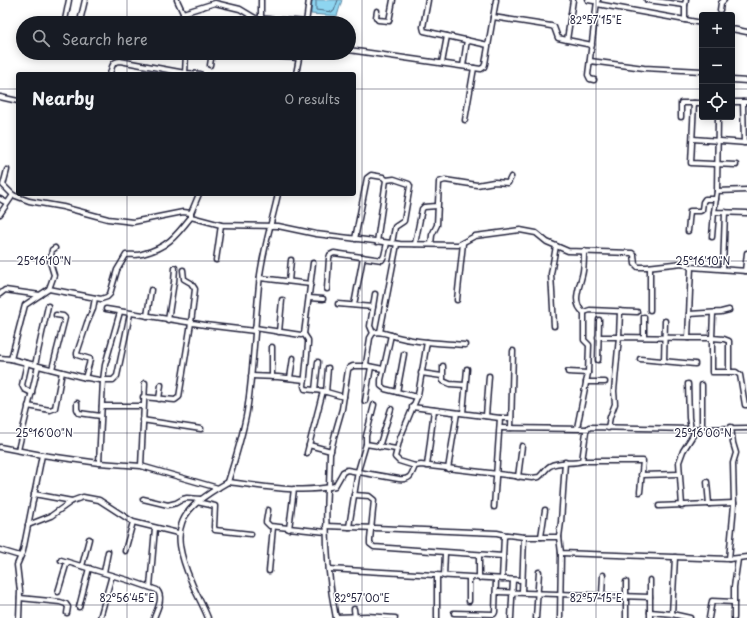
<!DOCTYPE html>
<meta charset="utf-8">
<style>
body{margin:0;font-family:"Playpen Sans",sans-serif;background:#242831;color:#f1f3f6}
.controls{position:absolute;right:12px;top:12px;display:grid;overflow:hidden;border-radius:4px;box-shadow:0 2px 10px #0003}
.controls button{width:36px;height:36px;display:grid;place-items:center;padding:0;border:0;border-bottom:1px solid #363941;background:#171b24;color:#f1f3f6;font:20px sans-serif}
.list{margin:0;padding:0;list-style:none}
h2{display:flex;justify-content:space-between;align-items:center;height:52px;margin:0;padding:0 16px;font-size:17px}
h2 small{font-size:13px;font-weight:400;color:#9ea1a6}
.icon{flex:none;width:22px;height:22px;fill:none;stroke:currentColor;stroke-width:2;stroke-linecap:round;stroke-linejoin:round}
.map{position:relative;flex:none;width:747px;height:618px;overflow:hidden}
.search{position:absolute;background:#171b24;box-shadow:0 2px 10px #0003;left:16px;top:16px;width:340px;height:44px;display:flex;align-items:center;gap:10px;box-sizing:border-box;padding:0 14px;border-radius:22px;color:#9ea1a6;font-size:15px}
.panel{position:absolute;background:#171b24;box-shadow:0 2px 10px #0003;left:16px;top:72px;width:340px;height:124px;border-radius:4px}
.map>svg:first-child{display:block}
</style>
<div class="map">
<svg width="747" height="618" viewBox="0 0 747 618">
<rect width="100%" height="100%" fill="#fff"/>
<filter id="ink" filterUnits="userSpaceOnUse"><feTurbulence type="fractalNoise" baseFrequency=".025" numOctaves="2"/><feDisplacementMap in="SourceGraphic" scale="8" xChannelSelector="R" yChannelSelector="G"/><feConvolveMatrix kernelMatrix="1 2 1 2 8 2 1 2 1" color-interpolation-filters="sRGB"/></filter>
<g filter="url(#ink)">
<path fill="#8ed5f0" stroke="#638da8" d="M312,0H342L337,16L311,14Z"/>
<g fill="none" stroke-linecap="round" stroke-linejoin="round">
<path stroke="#4d6a83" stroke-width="1" d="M316,0V10L332,12L334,11L338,0"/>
<defs>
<g id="street">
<path d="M177,0L183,13L184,23"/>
<path d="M261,0V19"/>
<path d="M428,0L423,27L424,31L488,45"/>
<path d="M573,0L567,40L592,45"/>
<path d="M588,0L594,1L598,0"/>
<path d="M647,0L685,5L686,0"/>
<path d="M597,4L702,23"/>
<path d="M720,10L721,3L724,0"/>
<path d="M377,11L376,17L378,20L389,21L393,0"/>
<path d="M183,13L215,3L240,9L255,18L307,22"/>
<path d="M81,17L85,0"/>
<path d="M493,17L551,26L554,27L558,38L567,40"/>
<path d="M65,20L69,0"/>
<path d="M685,20V5"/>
<path d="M306,23L309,0"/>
<path d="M732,29L747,32"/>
<path d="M349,50L481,69L484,67L485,64L496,0"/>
<path d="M232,53L299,58"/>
<path d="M590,61L644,68L702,71"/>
<path d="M442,63L447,36"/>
<path d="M210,65L212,53"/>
<path d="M463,66L467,40"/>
<path d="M110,74C112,67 112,61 120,61L185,73L200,74"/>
<path d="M185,74L186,53"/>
<path d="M296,74L300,53"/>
<path d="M594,80L590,79L588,75L597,1"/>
<path d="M732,80L747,81"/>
<path d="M0,97L18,101"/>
<path d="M732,102H743"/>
<path d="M694,103L691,163L736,165"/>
<path d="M681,117V103H702"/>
<path d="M718,117L717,191L714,212L747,213"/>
<path d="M465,120L474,68"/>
<path d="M693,139L747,143"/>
<path d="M744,143L743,102H747"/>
<path d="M7,170L3,185L13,195"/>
<path d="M386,180L394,179L409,184L410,186L404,221L395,227L392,243"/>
<path d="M717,191L747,190"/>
<path d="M199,194L191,213V217L221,225L278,226L316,234L400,244L458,245L475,236L520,230L536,233L547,242L568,251L632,253L634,255L635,264L638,267H647L682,263L691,267L747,271"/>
<path d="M0,199L7,203"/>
<path d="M0,214L13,195L29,201L63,207L108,219L133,222L183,212L191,213"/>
<path d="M688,231L690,211H700L702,210L703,202L705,199H716"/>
<path d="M712,237L714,212"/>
<path d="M355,239L367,178L371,175L383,177L386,180L377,242"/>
<path d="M415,244L422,209L424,207L437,206"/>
<path d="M431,244L432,235L437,225L439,182L445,180L477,185L494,182L508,183L511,177"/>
<path d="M216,260L221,225"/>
<path d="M650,267V310"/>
<path d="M723,269L725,212"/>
<path d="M745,271L747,253"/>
<path d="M260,278L311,284"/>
<path d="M289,281L291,260"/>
<path d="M49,289L101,299L107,297L110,294L117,270L126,255C131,254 137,256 142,254C167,248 176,236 191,217"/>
<path d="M327,289L329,258L330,255L334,253L382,260L384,256L387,243"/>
<path d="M0,294L5,290L40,295"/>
<path d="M309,298L323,299"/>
<path d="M457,300L463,243"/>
<path d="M338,304L373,307"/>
<path d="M354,305L363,257"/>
<path d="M106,309L205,325L255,331"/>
<path d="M584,312L590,310L637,312"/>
<path d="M713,313L712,338L724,339L729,341V372"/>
<path d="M689,314L721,312L729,310"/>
<path d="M147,316L151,290"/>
<path d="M644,317V337"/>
<path d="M168,320L174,282L175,268"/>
<path d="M554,326L551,274L556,246"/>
<path d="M255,328L301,335L304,334L313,263"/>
<path d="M279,332L282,300"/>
<path d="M380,332L397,244"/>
<path d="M373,333L370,326L375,294"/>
<path d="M304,334L308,340V344L304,386L305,389L323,391L344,397"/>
<path d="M391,335L381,380V386L385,389L417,397"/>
<path d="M598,337H619L620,311"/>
<path d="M688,338H712V372H736L740,375L745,405H747"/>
<path d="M272,347V377"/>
<path d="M0,358L11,359L25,305L49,289L54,275L50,262L52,250L55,248"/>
<path d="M11,359L82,377L99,380H113L117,376L130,314"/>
<path d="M640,359L695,364"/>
<path d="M598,360L599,320"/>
<path d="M664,361L665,321"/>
<path d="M27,363L22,385L24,389L32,393"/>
<path d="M35,365L48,306"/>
<path d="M443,366V381L450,384L465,385"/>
<path d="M52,369L65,318L63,316L56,315"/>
<path d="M383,369L368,366L366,364L370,338L373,333C381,330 389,335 397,337C419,343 442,343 465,345"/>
<path d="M568,372L588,373"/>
<path d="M421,373L442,376"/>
<path d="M251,376L278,377L305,380"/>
<path d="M85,378L89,364L90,359L77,355V353L87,323L93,309L95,298"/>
<path d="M290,378L293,358"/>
<path d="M586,382H605"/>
<path d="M688,384L689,418L691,429"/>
<path d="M702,385V429"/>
<path d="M315,390L318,362"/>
<path d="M326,392L328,368"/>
<path d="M397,392L404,354"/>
<path d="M143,397L175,400L179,397L191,323L195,289L191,283L184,279L183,270"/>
<path d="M159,399L161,385"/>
<path d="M365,401L371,367"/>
<path d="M77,403V409L79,413L101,416"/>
<path d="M374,405L366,436V444L396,449"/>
<path d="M28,406L50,410L55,408L62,372"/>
<path d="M102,406H143"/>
<path d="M412,407L500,418H511"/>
<path d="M463,413L467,369"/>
<path d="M486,416L489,376"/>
<path d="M142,420L201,429"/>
<path d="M500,428L587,429"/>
<path d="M511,428L513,351"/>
<path d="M577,428L588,373L589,345L584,340V313C570,302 581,285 583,271C584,265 584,258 584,251"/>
<path d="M608,428L610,417L615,404L614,391L619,337L688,338L691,267"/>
<path d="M309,445L331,451"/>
<path d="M0,447L42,455L99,463L141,466L218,488"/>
<path d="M379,447L391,409"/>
<path d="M18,450L38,366"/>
<path d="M307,453L323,391"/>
<path d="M582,461H643L640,492"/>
<path d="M565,462L561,522L559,537L561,553L729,559L747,557"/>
<path d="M99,463L103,380L105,365L120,312"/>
<path d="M141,466L145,383"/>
<path d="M415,466L399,461L395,457L400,438L418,395L427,342"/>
<path d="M427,466L434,410"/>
<path d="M448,469L457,413"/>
<path d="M641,475L679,474"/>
<path d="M518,477L522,446"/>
<path d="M228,482C263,486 300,494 335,486L343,472L347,470L399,479C410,480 411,476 415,466L421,465L532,478L539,477C543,474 546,468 550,466C560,460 572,465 582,461L586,432L589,427L691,429L747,428"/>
<path d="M707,482L709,504"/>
<path d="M329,487L330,454L336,430L342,409L348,370L349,368L353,366H368"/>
<path d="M327,488C325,532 327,575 336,618"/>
<path d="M34,494L72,501"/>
<path d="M354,495L369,496L374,500L370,540V544L374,547L503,556"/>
<path d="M143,499L168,505L176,503L183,499L187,498L201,499"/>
<path d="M197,502L215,506L214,527L215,530L251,534"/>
<path d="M659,506L734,503"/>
<path d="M682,506L679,462L683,451L697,429"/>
<path d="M494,507L500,418"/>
<path d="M268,510L266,522L270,526L326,532"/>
<path d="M28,525L51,516L72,501L83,497L99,500L133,522L178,533"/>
<path d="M326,526L497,533L506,535"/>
<path d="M349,527L358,471L366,444"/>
<path d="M289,529L294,489"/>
<path d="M541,537L545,510"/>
<path d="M0,550L20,556"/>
<path d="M125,551L133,522"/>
<path d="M729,559L734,505L733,463L736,453L733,443L731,427"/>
<path d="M61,560L134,582L157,590C164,598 157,609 154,618"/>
<path d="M82,566L89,539"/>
<path d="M329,569L522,580"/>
<path d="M269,571L273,527"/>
<path d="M104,572L108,552"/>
<path d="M444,576L445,553"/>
<path d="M469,578V601"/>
<path d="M479,578V555"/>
<path d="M502,579L504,536L508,535L524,537H559"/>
<path d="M650,580V618"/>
<path d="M150,587L155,528"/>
<path d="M58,592L67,562"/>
<path d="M496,592L650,597"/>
<path d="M522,592L524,537"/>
<path d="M602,595L603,575"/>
<path d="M20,598L60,602L66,604L68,607L67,613"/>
<path d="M79,607L89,568"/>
<path d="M354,609L355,618"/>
<path d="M650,612L672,614L690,618"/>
<path d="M454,613L494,614L495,612L496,579"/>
<path d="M672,614L675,557"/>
<path d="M336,617L367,616L395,618"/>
<path d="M19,618L20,591L17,565L23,551L42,455"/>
<path d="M100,618L112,575"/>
<path d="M208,618C203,605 196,594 191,581C168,526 179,510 228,482C235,459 243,435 247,411C254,366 255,320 260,275C264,247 272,221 278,194"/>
<path d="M437,618V576"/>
<path d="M511,618L513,580"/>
<path d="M536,618L539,572"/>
<path d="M560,618L561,553"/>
<path d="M626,618V582"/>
<path d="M709,618L712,601L734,602V587L738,559"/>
<path d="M734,618V602"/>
</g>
</defs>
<use href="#street" stroke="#22223b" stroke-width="7"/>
<use href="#street" stroke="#fff" stroke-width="4"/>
</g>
</g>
<path fill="none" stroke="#22223b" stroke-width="1" stroke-opacity="0.45" d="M127,0V23M362,0V618M596,0V618M127,53V74M0,89H18M354,89H702M732,89H747M127,194V618M0,261H747M0,433H747M0,605H747"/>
<g font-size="10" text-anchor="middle" fill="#22223b" stroke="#fff" stroke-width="3" stroke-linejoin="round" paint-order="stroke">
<text x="596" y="24">82°57'15"E</text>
<text x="44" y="265">25°16'10"N</text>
<text x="703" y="265">25°16'10"N</text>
<text x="44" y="437">25°16'00"N</text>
<text x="703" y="437">25°16'00"N</text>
<text x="127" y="602">82°56'45"E</text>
<text x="362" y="602">82°57'00"E</text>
<text x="596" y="602">82°57'15"E</text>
</g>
</svg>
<div class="controls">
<button>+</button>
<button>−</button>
<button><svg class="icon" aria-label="locate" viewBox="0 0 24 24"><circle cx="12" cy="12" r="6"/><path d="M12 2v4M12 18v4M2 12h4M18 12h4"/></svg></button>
</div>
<div class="search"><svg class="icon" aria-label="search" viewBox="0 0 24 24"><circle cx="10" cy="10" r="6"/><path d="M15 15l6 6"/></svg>Search here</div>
<section class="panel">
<h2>Nearby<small>0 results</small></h2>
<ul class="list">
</ul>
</section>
</div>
